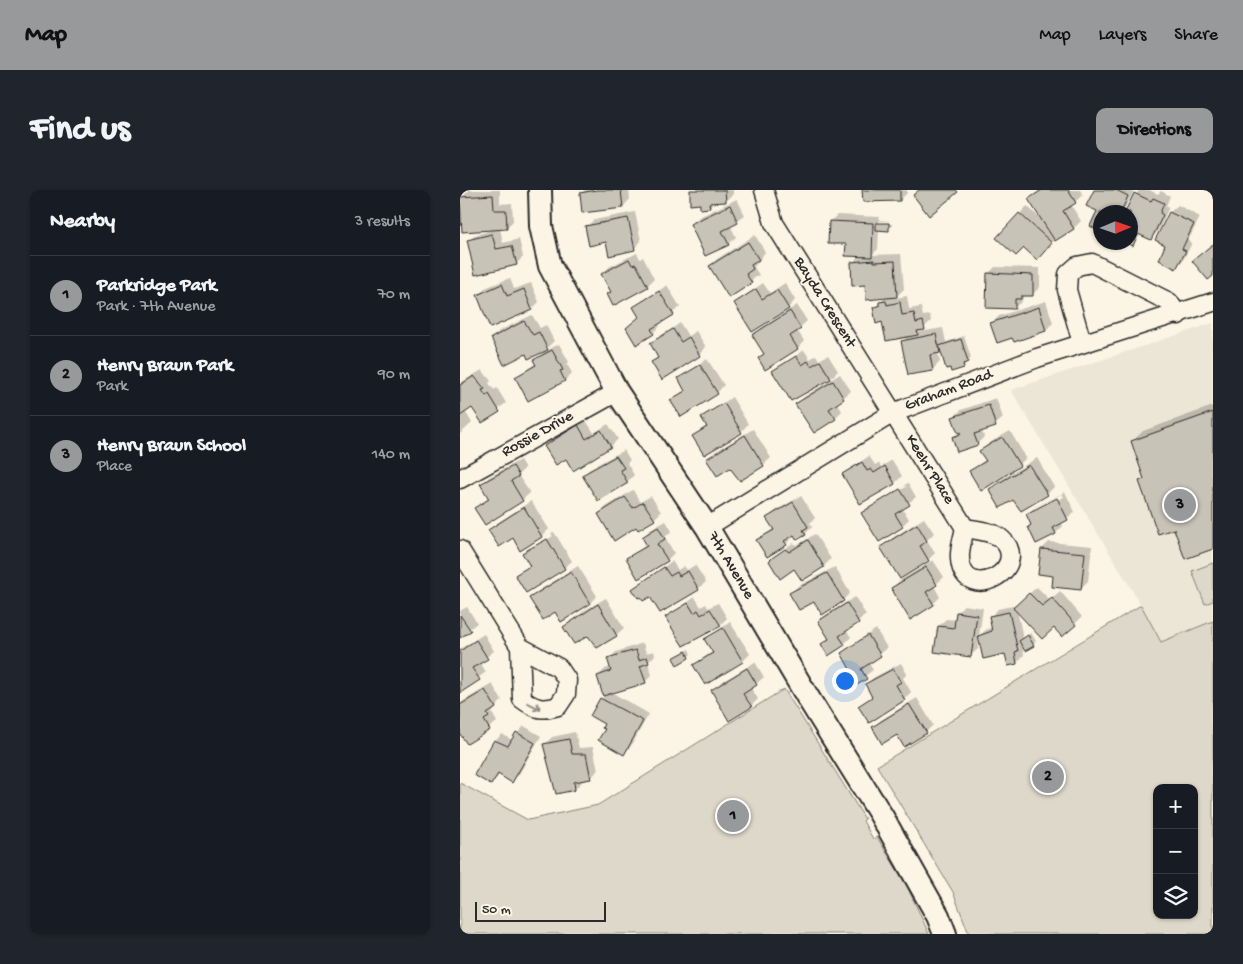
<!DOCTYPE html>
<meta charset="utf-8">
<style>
body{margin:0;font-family:"Gochi Hand",sans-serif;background:#20242c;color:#f1f3f6}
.controls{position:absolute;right:15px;bottom:15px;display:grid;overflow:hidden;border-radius:10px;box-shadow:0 1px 4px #0004}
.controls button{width:45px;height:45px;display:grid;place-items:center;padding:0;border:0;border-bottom:1px solid #363941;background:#171b24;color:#f1f3f6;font:25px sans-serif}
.compass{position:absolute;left:633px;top:15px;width:45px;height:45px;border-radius:50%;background:#171b24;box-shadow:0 1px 4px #0004;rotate:88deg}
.scale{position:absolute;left:15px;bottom:12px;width:131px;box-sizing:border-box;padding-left:5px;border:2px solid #2b2b2b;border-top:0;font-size:14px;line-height:18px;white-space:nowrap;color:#2b2b2b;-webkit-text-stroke:4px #fcf5e5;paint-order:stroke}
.you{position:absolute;left:384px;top:490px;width:18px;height:18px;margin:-12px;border:4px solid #fff;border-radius:50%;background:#1a73e8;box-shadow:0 0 0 8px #1a73e833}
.badge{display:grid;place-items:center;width:32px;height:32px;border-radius:50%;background:#98999b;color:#111;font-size:16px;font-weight:700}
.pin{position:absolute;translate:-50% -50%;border:2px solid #fff;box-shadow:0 1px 5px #0006}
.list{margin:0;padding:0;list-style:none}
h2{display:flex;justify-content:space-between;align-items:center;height:65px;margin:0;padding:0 20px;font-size:21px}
h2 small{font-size:16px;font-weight:400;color:#9ea1a6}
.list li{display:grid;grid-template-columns:32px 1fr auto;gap:15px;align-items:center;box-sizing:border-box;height:80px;padding:0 20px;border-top:1px solid #363941}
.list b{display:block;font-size:19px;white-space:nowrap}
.list p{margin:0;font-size:16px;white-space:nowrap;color:#9ea1a6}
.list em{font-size:16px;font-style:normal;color:#9ea1a6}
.icon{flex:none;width:28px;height:28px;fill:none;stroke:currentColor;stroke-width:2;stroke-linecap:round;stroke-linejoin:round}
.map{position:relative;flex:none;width:753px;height:744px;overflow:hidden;border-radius:10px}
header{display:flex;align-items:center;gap:30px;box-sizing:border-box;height:70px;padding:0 25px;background:#98999b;color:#111}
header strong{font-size:24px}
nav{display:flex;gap:28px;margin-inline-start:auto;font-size:18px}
.intro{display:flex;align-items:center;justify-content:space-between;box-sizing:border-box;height:120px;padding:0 30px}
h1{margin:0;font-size:35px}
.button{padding:12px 22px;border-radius:10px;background:#98999b;color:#111;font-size:18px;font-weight:700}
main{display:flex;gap:30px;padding:0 30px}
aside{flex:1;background:#171b24;border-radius:10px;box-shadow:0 1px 4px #0004}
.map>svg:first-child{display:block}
</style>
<header>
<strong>Map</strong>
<nav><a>Map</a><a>Layers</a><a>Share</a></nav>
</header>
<div class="intro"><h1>Find us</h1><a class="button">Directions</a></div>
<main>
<aside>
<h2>Nearby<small>3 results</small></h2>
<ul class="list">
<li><span class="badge">1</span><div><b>Parkridge Park</b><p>Park · 7th Avenue</p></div><em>70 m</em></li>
<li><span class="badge">2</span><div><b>Henry Braun Park</b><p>Park</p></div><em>90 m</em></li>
<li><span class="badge">3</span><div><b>Henry Braun School</b><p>Place</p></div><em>140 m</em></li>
</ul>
</aside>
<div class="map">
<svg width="753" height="744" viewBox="0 0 753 744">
<rect width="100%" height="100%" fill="#fcf5e5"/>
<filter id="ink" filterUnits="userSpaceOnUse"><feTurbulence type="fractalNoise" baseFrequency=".02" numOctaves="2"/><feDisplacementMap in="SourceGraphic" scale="10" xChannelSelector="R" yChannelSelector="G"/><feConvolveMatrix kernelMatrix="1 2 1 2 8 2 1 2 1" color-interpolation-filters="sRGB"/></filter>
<g filter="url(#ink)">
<path fill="#ece6d7" d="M753,133V431L701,453L681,415L551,200Z"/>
<g fill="#ded8ca" stroke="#84827a" fill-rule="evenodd">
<path d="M753,373V411L745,414L732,381Z"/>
<path d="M681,415L701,452L753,431V744H509L493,702L417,576ZM697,598H734V725H697Z"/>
<path d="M324,499L405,629L403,631L413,649L417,647L447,696L469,744H0V593L68,630L138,615Z"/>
</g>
<g fill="#0003" fill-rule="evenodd">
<path d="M9,0H40V14L52,13L53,31L46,38H40L43,53L59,49L63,67L56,74L8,52L15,45L32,40L2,7Z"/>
<path d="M125,0H169L170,9L163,17L121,3Z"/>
<path d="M231,0H273V4L266,11L254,12L249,17L241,13Z"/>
<path d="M404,0H447V3L440,10Z"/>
<path d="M580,0H620L623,5L611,15L621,31L614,38L595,49L584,61L538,48L567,16L583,31L570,9Z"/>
<path d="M635,0H674L663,22H640V40L631,36L639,20Z"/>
<path d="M679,0H689L698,4L701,1L710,6L706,16L709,17L698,41L691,48L681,44L672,55L670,22H667Z"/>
<path d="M277,9L285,25L270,35L276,47L268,54L246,64L231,34L239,27Z"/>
<path d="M718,15L740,27L728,51L732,53L723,70L716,77L707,54L697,49L710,22Z"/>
<path d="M175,22L181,51L174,59L147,50L126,37L134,30Z"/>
<path d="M377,25L419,27V30H432L419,31V34H432V36L428,39H419L418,59L412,65L441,64L444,99L435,108L447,106L449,119L461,117L463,126L470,125L471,131L459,142L483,138L486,152L504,146L511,168L503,177L481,159L478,162L480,172L473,179L443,151L448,146L414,118L426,107L406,93L392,73L399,66L370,32Z"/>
<path d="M295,45L305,62L294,77L299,85L269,106L250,76L257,69Z"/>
<path d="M177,63L180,69L183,67L194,89L187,96L152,101L142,84L149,77Z"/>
<path d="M535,77L580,78V97L572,105L564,104L562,111L554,118L528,84Z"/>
<path d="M50,88L54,99L71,93L79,112L72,119L18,105L25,98Z"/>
<path d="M303,93L310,103L325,93L335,110L328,118L292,140L275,113Z"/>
<path d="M207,95L220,117L199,133L200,136L193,143L177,129L180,126L175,118Z"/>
<path d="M586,111L593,133L586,140L553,146L532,133L539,126Z"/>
<path d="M337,115L347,131L337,140L344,151L337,159L299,168L305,162L294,145L301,138Z"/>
<path d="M72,125L80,138L86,135L94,151L86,159L67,163L32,148L39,141Z"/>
<path d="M220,133L228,146L236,141L246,157L239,165L202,188L192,172L199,166L191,154Z"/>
<path d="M99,154L109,172L107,174L112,183L105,190L69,210L57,187L76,173L75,171L84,162Z"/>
<path d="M344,160L350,169L356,165L359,170L368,165L378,181L371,188L331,210L314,181Z"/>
<path d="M247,169L264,195L257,203L212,210L226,199L219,189Z"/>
<path d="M22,180L31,191L29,193L34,200L37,198L46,213L22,231L13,216L5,221L12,233L0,244V193Z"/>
<path d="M380,184L391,201L377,213L382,221L375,228L337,214L344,207Z"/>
<path d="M272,207L288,234L281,242L234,246L247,235L242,228Z"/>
<path d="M536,208L543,228L535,235L522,240L524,247L517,254L494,248L499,242L494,227L501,220Z"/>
<path d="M753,216V357L715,337L680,291L685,287L672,252L683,241Z"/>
<path d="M125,229L134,243L148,234L158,249L151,256L114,279L107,267L86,256L93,249Z"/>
<path d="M293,239L311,268L303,275L271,276L248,269L255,262Z"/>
<path d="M550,241L566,268L559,275L511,281L526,269L521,261L528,254Z"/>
<path d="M164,260L170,270L167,273L174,285L167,292L124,285L131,278Z"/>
<path d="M409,266L415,275L419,273L421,277L432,270L442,286L435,293L400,312L383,284Z"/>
<path d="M577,268L594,297L587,304L553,308L530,299L537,292Z"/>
<path d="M60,270L65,278L58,285L70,303L62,310L16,318L30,307L22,294L29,287Z"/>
<path d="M448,293L456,307L442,318L449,329L442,336L403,323L409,316V319L446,297L445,295L410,316Z"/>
<path d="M173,300L180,312L191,306L201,322L194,329L176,336L139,324L146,317Z"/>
<path d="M605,302L615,322L601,332L603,336L596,343L569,337L572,334L567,324L575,317ZM602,304L604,307L574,321V318Z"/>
<path d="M341,306L355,328L350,333L352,337L345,344L332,345L333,347L326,354L298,350L314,338L308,328L315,321Z"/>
<path d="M71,311L89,339L82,346L61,359L53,347L29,340L37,333Z"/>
<path d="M464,328L474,343L467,350L475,363L468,370L422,357L429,350Z"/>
<path d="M206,331L212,341L205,347L214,363L207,370L179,387L168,369L187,354L183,347L190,340Z"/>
<path d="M94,342L112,371L104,378L57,385L71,374L64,363L70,357V360L93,346L91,344L71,357Z"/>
<path d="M355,344L371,369L364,376L335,378L318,364L333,353L337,355Z"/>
<path d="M589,352L632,356L628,391L621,398L582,359Z"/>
<path d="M473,370L484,387L474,396L480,407L473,414L432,399L439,391Z"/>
<path d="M212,371L218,380L224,376L227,380L235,375L246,392L238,399L200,421L190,405H181L174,399Z"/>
<path d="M118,376L137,406L130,413L102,430L96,420L71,408L78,401Z"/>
<path d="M375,377L390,403L383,410L331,403L338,396Z"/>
<path d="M577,397L590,410L600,401L622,427L602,446L594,436L557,420L563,448L571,443L576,451L573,455L562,454L564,465L557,473L546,463L519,447L518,459L510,466L479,436L486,429L496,430L497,422L504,415L523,418L519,446L527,439L533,437L531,426L538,419L556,415Z"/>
<path d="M235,407L241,417L246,414L248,418L258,413L267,428L260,435L207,427Z"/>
<path d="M395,407L406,425L386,440L391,447L384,454H362L369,447L360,431L367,424Z"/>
<path d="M146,408L164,438L156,445L137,456L128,444L105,437L125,420Z"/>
<path d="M7,417L17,433L0,446V421Z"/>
<path d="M270,432L290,464L283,471L246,494L234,475L253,461L246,449Z"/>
<path d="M416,439L427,458L408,472L413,480L390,497L384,487L392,479L382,463Z"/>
<path d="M24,444L34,461L20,472L26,482L0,501V459Z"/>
<path d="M183,453L186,463L194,461L195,465L188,472L192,485L185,492L151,502L189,524L171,556L164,563L146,539V534L131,526L144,506L138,486L145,479L151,477L149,469L156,462Z"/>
<path d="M229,459L231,464L228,467L215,468Z"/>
<path d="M295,472L304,487L291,498L298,509L291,516L253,501L260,493Z"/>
<path d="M441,473L447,484L443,488L451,502L444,509L400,516L413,506L406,495L413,488Z"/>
<path d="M32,494L42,510L32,523L37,532L7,553L0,541V513Z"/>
<path d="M457,508L473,535L466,542L437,543L414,537L421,530Z"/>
<path d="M64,536L81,546L59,584L52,591L40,584L31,594L35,551L42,544L52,550Z"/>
<path d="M115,542L119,558L133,557L138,580L131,588L121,589L122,592L115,599L85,554L92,547Z"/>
</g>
<g fill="#c8c3b7" stroke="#2b2b2b">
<path d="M136,0H161L163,18L122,23L120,3Z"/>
<path d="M230,0H265L266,12L249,13L250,18L240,19V14L230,15Z"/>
<path d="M402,0H440V11L403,12Z"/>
<path d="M459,0H496L498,2L469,26L453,5Z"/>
<path d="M582,0H608L616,13L603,21L614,39L595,51L568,9Z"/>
<path d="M634,0H656L668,6L661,22H640V41L630,36L637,21L626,16Z"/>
<path d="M674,3L691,11L693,8L704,13L700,23L703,25L691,50L678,44L673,56L664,52H670V22H665Z"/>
<path d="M33,5L34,20H46L47,39L2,42L0,7Z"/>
<path d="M270,15L278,33L262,41L269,55L245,66L230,34Z"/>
<path d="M709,22L734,34L722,59L726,61L716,79L699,70L705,55L695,50Z"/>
<path d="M559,23L592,53L577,70L564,58L556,66L536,48Z"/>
<path d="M168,28L175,60L149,66L146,52L129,56L125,36Z"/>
<path d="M369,31L413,33L412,67L385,66L386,54H368Z"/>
<path d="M416,33H429V41L416,40Z"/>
<path d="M32,44L36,59L52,56L57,75L15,85L7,50Z"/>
<path d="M288,52L299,70L291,75L293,79L286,84L292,93L269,108L249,76Z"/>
<path d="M753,54V86L748,90L732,71Z"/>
<path d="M169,69L172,75L176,74L188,97L153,116L147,104L151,102L141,84Z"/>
<path d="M414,70V72L435,71L437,107L406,110L405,95L392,96L391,72Z"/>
<path d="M527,83L573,85V106H561V109H555V119L526,118Z"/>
<path d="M42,94L47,106L64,99L72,120L30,138L17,105Z"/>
<path d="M296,99L302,109L317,100L329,119L292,142L274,113Z"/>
<path d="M199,101L214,125L191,139L194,144L176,155L166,138L179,127L173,117Z"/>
<path d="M426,111L427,115L440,112L442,125L454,123L456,133L463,131L465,140L457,141L458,145L426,151L422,132L416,134L413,117L419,116V112Z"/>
<path d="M579,117L586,141L554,152L552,148L537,153L530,133Z"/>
<path d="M330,121L341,139L330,146L338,159L305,180L298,168L304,164L292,145Z"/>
<path d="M64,131L73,145L79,142L88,160L68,169L66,164L44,175L31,148Z"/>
<path d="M213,139L221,152L229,147L240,166L202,190L191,172L198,168L190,153Z"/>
<path d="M476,144L480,163L470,165L473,181L448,185L441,151Z"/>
<path d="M501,149L508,172L503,174L504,178L491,182L490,178L486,179L479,156Z"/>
<path d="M92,160L103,180L100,181L105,191L68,211L55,187L76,175L73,170Z"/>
<path d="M336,166L342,175L348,171L351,176L360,171L371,189L331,211L312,181Z"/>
<path d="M240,175L258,204L221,227L210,210L225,201L218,188Z"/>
<path d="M14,186L25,199L22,200L26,206L29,204L40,222L22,233L12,218L0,226V195Z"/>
<path d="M373,191L384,209L369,219L376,229L354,243L335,214Z"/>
<path d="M264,213L282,243L244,265L232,246L247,237L241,227Z"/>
<path d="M529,215L536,237L514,244L518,255L497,262L492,247L501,244L500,242L498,243L492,227Z"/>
<path d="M753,222V359L725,369L714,339L698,344L679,291L684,289L671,251Z"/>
<path d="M118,235L126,249L141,240L151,257L113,281L106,269L96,275L84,256Z"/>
<path d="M285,245L304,276L280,291L270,278L257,286L246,269Z"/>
<path d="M542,247L560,276L521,301L509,281L526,271L519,261Z"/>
<path d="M156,266L164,278L160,280L168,293L138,311L122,285Z"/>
<path d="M402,272L407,281L411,279L414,283L425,276L435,294L400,314L382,284Z"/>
<path d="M569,275L588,305L561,321L553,310L540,318L529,299Z"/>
<path d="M53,276L59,286L51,291L63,311L25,335L14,318L29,309L20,294Z"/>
<path d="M440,299L450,315L435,324L443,337L419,352L401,323Z"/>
<path d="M165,307L173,318L183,312L195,330L178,340L176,337L154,351L138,324Z"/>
<path d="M597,308L608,330L593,338L596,344L576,354L568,337L571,335L566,324Z"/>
<path d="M333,312L348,337L343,340L346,345L337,350L334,345L324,351L327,355L307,367L296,350L314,340L306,328Z"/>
<path d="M64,317L82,347L60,361L53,348L39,357L28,340Z"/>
<path d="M457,334L467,351L460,356L469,371L440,389L420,357Z"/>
<path d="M198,337L205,349L197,354L208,371L178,389L166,368L187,356L182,347Z"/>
<path d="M87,349L105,379L66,403L55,385L70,376L62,363Z"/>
<path d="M348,350L364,377L342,391L334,379L320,389L309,371L312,368L325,359L329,362Z"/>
<path d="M581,359L625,363L621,400L592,397L593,386L578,384Z"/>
<path d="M204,377L210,386L217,382L219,386L228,381L239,400L200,423L190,407L183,411L180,407L178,408L172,399Z"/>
<path d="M466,377L477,395L466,402L474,415L450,430L431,398Z"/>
<path d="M111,382L130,414L101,432L95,422L83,430L69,408Z"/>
<path d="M367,383L384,411L362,425L354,412L339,420L329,403Z"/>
<path d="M569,403L582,416L592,408L616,435L602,447L594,438L582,449L553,418Z"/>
<path d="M228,413L234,423L238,420L241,425L250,419L261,436L223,456L205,427Z"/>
<path d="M387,413L399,433L379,446L385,455L368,466L361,454L369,449L358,431Z"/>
<path d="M138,414L157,446L137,458L128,446L114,454L103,437Z"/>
<path d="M496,422L517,425L511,467L474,462L478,436L494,438Z"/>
<path d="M549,422L558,461L555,462L557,474L548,476L545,464L523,469L518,446L532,441L529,426Z"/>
<path d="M0,425L11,441L0,448Z"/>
<path d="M263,438L283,472L245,495L233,475L253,463L244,449Z"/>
<path d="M408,445L421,466L401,479L407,489L390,499L382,487L391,481L381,463Z"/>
<path d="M568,445L574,456L565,461L559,451Z"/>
<path d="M16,450L28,469L12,478L20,490L0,503V461Z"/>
<path d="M176,460L179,470L187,467L189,473L180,476L186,493L143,506L137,486L151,481L147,468Z"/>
<path d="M226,461L229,468L217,475L213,468Z"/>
<path d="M287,478L297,495L283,504L292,517L269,531L251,500Z"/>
<path d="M433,479L441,492L436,495L445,510L409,533L398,516L412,507L405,494Z"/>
<path d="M25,500L36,518L27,524L29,527L24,530L30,540L7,554L0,544V515Z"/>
<path d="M140,508L183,531L164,565L138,550L145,539L142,538L144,534L130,526Z"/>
<path d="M449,514L467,543L444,557L437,545L422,554L412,537Z"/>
<path d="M56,542L75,553L52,593L38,584L31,595L14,585L34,550L48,556Z"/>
<path d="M109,549L112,564H126L131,589L114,592L115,600L96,604L83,554Z"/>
</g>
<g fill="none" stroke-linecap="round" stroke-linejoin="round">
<defs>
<g id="minor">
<path d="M304,0L314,33L505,338"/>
<path d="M622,153L607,100L608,84L617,76L632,73L709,112L718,125"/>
<path d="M0,289L157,202"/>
<path d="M247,337L433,223L577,168L753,112"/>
<path d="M505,338C516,340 530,341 539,347C577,376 504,418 500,369C499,359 503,348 505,338Z"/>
<path d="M0,360L60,457L62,509C75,519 83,521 98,516L106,504L107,490L99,478L60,457"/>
</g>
<path id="tertiary" d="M80,0L81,36L90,76L157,202L247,337L350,511L421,625L478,726L485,744"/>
</defs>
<use href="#minor" stroke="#2b2b2b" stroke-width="21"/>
<use href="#tertiary" stroke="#2b2b2b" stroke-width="26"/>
<use href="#minor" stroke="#fcf5e5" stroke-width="18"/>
<use href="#tertiary" stroke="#fcf5e5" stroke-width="22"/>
</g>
<defs><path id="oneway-shaft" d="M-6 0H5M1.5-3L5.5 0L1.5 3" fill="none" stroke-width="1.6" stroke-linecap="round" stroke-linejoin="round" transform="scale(1.25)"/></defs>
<use stroke="#949088" href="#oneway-shaft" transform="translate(74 516) rotate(26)"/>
</g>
<g text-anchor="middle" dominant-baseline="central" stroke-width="4" stroke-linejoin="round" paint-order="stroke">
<g font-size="16" fill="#2b2b2b" stroke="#fcf5e5">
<text transform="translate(364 113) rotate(58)">Bayda Crescent</text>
<text transform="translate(489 201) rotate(-21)">Graham Road</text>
<text transform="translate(78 245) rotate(-29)">Rossie Drive</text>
<text transform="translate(469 280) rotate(58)">Keehr Place</text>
<text transform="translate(270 376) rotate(59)">7th Avenue</text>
</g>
</g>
</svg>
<div class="controls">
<button>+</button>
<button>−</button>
<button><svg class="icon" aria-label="layers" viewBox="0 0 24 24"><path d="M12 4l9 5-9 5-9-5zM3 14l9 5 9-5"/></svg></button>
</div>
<svg class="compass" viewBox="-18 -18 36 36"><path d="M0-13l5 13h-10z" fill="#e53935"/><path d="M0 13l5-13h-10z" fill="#9ea1a6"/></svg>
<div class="scale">50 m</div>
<div class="you"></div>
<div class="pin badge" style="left:273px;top:626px">1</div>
<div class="pin badge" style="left:588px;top:587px">2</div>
<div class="pin badge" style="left:720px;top:315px">3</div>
</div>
</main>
